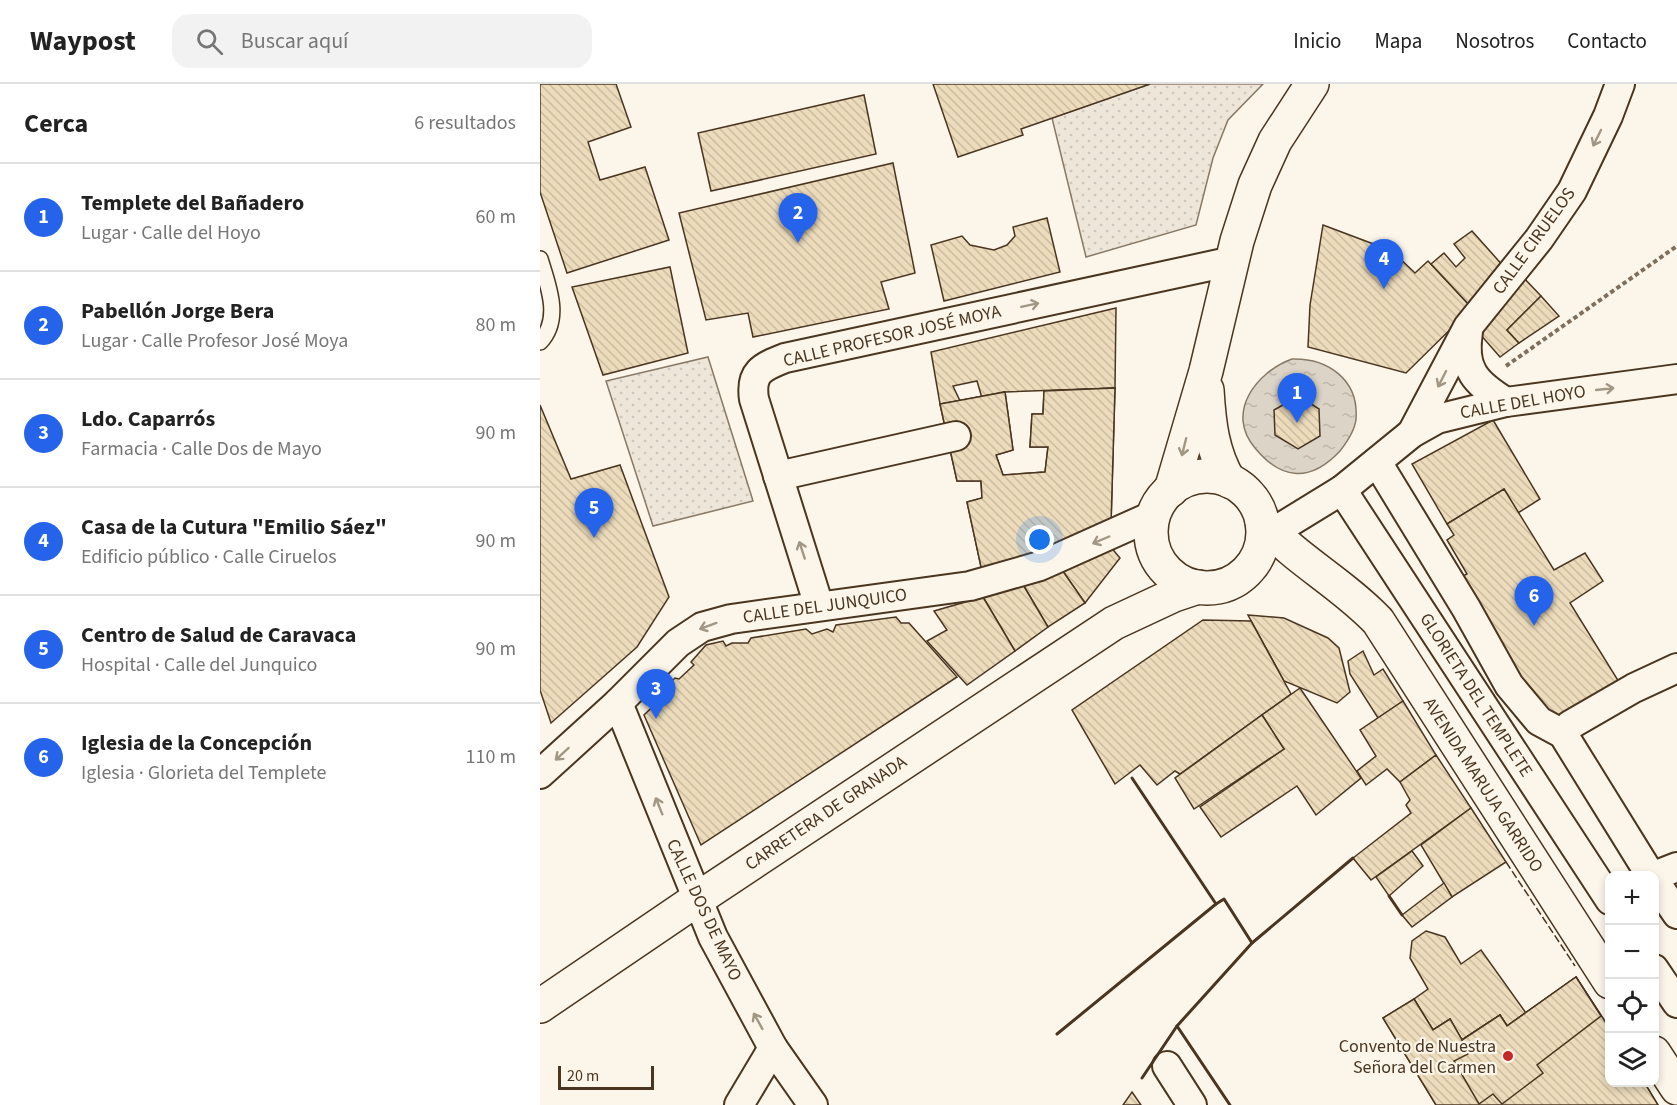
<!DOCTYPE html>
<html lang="es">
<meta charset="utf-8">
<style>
body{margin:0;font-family:"Source Sans 3",sans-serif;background:#f2f2f2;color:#222}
.controls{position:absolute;right:18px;bottom:18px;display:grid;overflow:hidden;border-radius:12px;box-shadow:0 3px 9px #0003}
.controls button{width:54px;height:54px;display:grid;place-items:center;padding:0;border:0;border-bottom:2px solid #e0e0e0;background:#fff;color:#222;font:30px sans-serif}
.scale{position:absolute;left:18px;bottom:15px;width:96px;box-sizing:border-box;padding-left:6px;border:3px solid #4a3520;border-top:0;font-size:16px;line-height:21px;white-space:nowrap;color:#4a3520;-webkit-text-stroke:4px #fbf6e9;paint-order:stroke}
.you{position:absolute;left:500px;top:456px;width:21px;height:21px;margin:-15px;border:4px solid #fff;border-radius:50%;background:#1a73e8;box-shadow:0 0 0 9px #1a73e833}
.badge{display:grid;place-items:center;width:39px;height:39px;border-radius:50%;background:#2563eb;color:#fff;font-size:20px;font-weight:700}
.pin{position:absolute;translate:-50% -50px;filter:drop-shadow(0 2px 3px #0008)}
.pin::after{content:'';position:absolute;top:32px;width:21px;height:18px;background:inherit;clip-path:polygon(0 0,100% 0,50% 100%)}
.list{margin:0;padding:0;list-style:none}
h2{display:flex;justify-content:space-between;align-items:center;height:78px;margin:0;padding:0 24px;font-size:26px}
h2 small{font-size:20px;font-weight:400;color:#767676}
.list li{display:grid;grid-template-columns:39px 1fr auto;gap:18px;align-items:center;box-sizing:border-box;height:108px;padding:0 24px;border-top:2px solid #e0e0e0}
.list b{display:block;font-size:22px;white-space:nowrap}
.list p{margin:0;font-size:20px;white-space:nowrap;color:#767676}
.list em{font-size:20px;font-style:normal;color:#767676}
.icon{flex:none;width:33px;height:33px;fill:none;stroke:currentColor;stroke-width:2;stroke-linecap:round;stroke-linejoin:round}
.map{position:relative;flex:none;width:1137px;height:1021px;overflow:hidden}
header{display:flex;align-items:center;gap:36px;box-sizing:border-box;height:84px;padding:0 30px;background:#fff;border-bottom:2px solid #e0e0e0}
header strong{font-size:28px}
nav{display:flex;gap:33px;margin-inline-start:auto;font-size:21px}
.search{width:420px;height:54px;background:#f2f2f2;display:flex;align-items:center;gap:15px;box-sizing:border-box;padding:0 21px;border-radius:18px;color:#767676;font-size:22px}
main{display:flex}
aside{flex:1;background:#fff}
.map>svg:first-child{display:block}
</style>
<header>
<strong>Waypost</strong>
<div class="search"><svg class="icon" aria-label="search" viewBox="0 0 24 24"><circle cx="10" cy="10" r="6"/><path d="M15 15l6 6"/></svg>Buscar aquí</div>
<nav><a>Inicio</a><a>Mapa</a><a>Nosotros</a><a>Contacto</a></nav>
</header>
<main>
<aside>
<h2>Cerca<small>6 resultados</small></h2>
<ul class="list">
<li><span class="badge">1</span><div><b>Templete del Bañadero</b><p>Lugar · Calle del Hoyo</p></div><em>60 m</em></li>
<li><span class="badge">2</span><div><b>Pabellón Jorge Bera</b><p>Lugar · Calle Profesor José Moya</p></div><em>80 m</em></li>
<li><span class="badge">3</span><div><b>Ldo. Caparrós</b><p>Farmacia · Calle Dos de Mayo</p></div><em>90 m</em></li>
<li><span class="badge">4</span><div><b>Casa de la Cutura &quot;Emilio Sáez&quot;</b><p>Edificio público · Calle Ciruelos</p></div><em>90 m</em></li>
<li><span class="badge">5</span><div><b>Centro de Salud de Caravaca</b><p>Hospital · Calle del Junquico</p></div><em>90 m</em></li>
<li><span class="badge">6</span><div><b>Iglesia de la Concepción</b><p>Iglesia · Glorieta del Templete</p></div><em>110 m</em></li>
</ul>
</aside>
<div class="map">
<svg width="1137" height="1021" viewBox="0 0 1137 1021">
<defs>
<pattern id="grass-dots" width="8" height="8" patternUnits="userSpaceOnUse" patternTransform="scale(1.5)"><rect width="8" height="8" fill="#ede6d9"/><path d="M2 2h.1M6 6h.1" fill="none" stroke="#cdc6ba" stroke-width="1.8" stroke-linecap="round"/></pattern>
<pattern id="water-ripples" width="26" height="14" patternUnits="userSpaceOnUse" patternTransform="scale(1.5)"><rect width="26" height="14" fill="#dcd4c6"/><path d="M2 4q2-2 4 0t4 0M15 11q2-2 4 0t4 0" fill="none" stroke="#beb7aa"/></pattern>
<pattern id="building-back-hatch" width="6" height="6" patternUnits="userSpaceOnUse" patternTransform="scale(1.5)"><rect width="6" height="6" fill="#ecdcbc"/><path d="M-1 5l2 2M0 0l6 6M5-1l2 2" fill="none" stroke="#ccbda1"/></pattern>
</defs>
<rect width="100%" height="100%" fill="#fbf6e9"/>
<g fill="url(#grass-dots)" stroke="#887966" stroke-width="1.5">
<path d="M610,0H723L688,36L673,74L656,141L546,173L512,34Z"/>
<path d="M168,273L213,417L113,442L66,297Z"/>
</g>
<path fill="url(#water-ripples)" stroke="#887966" stroke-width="1.5" d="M752,275C787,274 819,295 816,335C815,347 807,358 800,367C771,398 742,397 715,364C685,329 716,288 752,275Z"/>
<g fill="url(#building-back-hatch)" stroke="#4a3520" stroke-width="1.5" fill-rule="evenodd">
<path d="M0,0H76L91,43L48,58L60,96L105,83L129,156L27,189L0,108Z"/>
<path d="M393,0H610L481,45L483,51L418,73Z"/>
<path d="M324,11L336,70L171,107L158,49Z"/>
<path d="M353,79L375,189L341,198L349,225L213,253L208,229L166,236L139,129Z"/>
<path d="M507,134L520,188L404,217L391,161L422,152L430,161L454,166L467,161L475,152L473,143Z"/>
<path d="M783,141L852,167L875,189L888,177L932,224L866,289L768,263L770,221Z"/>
<path d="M932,147L965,184L932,224L891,180L904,169L916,183L925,174L914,160Z"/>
<path d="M130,183L148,269L63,291L32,203Z"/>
<path d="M982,192L1001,212L967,246L979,259L960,273L939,249Z"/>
<path d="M1001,212L1019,232L979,259L967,246Z"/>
<path d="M576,224L575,304L465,308L442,314L437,297L413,302L420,317L400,320L391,268Z"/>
<path d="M575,304L571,440L443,492L427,418L442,414L441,397H417L400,320L465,308L473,366L456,371L463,391L505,388L508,363H490L492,330H503L504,307ZM497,401L525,402V419L505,421L504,429L492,431L486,406Z"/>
<path d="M575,304L571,440L443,492L427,418L442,414L441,397H417L400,320L465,308L473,366L456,371L463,391L505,388L508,363H490L492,330H503L504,307Z"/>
<path d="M759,312L779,325L780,352L758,365L735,351L734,326Z"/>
<path d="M0,321L31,395L80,381L129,513L97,563L11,639L0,606Z"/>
<path d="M953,336L1000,415L978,429L964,405L907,440L872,380Z"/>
<path d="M964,405L1014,486L1045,469L1063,497L1030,519L1079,598L1020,636L990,617L917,495L927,490L907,456L914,451L907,440Z"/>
<path d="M569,461L580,474L545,519L520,483Z"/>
<path d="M520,483L545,519L508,543L482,499Z"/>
<path d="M482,499L508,543L475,567L443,513Z"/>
<path d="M443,513L475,567L427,601L387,557L407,546L394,527Z"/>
<path d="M708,531L744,534L788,554L799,564L810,608L797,619L744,597Z"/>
<path d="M356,533L361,539H369L417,593L161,761L104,631L123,613L122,607L135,594L139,595L154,581L151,578L166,561L183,557L186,562L192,559H208L211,554L266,545L272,550L287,545L293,548L296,541Z"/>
<path d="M663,536L711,537L751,610L640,690L635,687L617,701L600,681L575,700L532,626Z"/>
<path d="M823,567L834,591L843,585L863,617L838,634L810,590L808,577Z"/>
<path d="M760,604L821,694L776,731L757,702L681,753L660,723L744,665L722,631Z"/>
<path d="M863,617L896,671L860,698L847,685L826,701L817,687L836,672L820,646Z"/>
<path d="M722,631L744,665L654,725L635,694Z"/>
<path d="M896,671L931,724L831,796L813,774L871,729L866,721L870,716L860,698Z"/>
<path d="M931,724L966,778L912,813L881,761Z"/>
<path d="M872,767L883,782L849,812L836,793Z"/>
<path d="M904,799L912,813L872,843L862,831Z"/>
<path d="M886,847L905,853L921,880L941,866L986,929L967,942L960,931L922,956L910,935L893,946L874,915L888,905L870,874L872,857Z"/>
<path d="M1036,893L1070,945V998H1104L1118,1021H1054L1033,988L995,1014L999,1021H896L843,934L874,915L893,946L910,935L922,956L960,931L967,942Z"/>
<path d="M1036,893L1070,945V998H1104L1118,1021H896L843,934L874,915L893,946L910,935L922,956L960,931L967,942Z"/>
<path d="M1036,893L1061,932L997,981L1003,989L962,1020L953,1010L939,1020L914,977L928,970L922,956L960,931L967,942Z"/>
<path d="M592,1008L601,1021H583Z"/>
</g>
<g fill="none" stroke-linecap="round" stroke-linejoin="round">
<defs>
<path id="lane" d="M0,175C8,201 22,235 0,258"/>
<g id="street">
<path d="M928,248C922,285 935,299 966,318"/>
<path d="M872,349L928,243L999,155L1032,107L1068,32L1080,0"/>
<path d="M837,378L926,524L969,601L999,637L1023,650L1111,792"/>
<path d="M238,392L416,352"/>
<path d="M802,406L1070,816"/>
<path d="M722,455L802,406L872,349L897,335L966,318L1137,295"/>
<path d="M279,522L214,315C210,288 222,283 245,274L693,177"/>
<path d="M78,619L173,853L233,964L273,1021"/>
<path d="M1023,650L1030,641L1094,604L1137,584"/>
<path d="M0,690L78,619L138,559L162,543L191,535L430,502L500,482L614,431"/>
<path d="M1114,792L1137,783"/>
<path d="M1114,796L1137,830"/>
<path d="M1114,885L1137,919"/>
<path d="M627,982L652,1021"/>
<path d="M199,1021L233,964"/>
</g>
<g id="secondary">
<path d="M667,306C669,339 672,368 689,397"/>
<circle cx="667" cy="448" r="56"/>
<path d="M631,406L666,287L697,157L715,101L735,57L772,0"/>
<path d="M722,437C756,476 802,499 838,537L1070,898"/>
<path d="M0,922L156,816L574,539L634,511L658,503"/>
<path d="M1114,969L1137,1004"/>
</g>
</defs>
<use href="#lane" stroke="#4a3520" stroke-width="18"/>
<use href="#street" stroke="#4a3520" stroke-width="32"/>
<use href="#secondary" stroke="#4a3520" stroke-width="36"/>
<path stroke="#7f6f5c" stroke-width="4" stroke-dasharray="4.5 3" stroke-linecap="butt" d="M966,282L1137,162"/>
<use href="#lane" stroke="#fbf6e9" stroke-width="15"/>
<use href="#street" stroke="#fbf6e9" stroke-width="28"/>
<use href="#secondary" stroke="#fbf6e9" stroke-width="33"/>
<path stroke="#4a3520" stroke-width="1.5" stroke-dasharray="8 3" stroke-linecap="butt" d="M966,778L1035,882"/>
<g stroke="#4a3520" stroke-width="3">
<path d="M592,694L676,820L684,815L712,859"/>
<path d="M849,812L862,831"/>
<path d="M637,942L690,1021"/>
<path d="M517,950L676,820"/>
<path d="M602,994L637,942L712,859L813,774"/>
</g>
</g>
<defs><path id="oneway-shaft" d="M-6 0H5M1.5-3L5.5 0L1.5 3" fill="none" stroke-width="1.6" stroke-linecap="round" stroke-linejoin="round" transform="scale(1.5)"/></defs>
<g stroke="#a29684">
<use href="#oneway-shaft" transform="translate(1057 54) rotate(116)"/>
<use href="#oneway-shaft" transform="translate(490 221) rotate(-12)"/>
<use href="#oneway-shaft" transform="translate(902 295) rotate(117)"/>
<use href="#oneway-shaft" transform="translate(1065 305) rotate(-6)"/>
<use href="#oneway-shaft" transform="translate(644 363) rotate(104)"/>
<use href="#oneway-shaft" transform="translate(561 456) rotate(157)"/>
<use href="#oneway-shaft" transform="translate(262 466) rotate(-108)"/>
<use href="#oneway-shaft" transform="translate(168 542) rotate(160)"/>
<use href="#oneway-shaft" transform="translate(22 670) rotate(138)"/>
<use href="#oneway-shaft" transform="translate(119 722) rotate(-112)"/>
<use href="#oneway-shaft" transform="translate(218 937) rotate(-119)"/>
</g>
<circle fill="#c62828" stroke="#fbf6e9" stroke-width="2" cx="968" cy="972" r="6"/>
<g text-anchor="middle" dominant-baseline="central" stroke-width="4.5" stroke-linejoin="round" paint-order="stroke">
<g font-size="18" fill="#4a3520" stroke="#fbf6e9">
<text transform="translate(994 157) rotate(-54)">CALLE CIRUELOS</text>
<text transform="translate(352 252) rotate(-13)">CALLE PROFESOR JOSÉ MOYA</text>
<text transform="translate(983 318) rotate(-10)">CALLE DEL HOYO</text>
<text transform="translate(285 522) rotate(-8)">CALLE DEL JUNQUICO</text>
<text transform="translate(936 611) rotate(57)">GLORIETA DEL TEMPLETE</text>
<text transform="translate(943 701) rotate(57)">AVENIDA MARUJA GARRIDO</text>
<text transform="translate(286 729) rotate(-34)">CARRETERA DE GRANADA</text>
<text transform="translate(164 826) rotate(65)">CALLE DOS DE MAYO</text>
</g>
<g font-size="18" fill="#4a3520" stroke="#fbf6e9" text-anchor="end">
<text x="956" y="962">Convento de Nuestra<tspan x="956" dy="21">Señora del Carmen</tspan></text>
</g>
</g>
</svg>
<div class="controls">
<button>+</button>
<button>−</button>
<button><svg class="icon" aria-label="locate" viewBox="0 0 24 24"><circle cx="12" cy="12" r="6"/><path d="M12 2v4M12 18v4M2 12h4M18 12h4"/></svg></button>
<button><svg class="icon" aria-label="layers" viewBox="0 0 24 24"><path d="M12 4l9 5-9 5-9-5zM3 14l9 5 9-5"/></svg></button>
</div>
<div class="scale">20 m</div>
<div class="you"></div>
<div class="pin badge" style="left:757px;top:339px">1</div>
<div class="pin badge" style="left:258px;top:159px">2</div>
<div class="pin badge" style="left:116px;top:635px">3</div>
<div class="pin badge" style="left:844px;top:205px">4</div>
<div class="pin badge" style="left:54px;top:454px">5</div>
<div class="pin badge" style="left:994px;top:542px">6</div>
</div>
</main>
